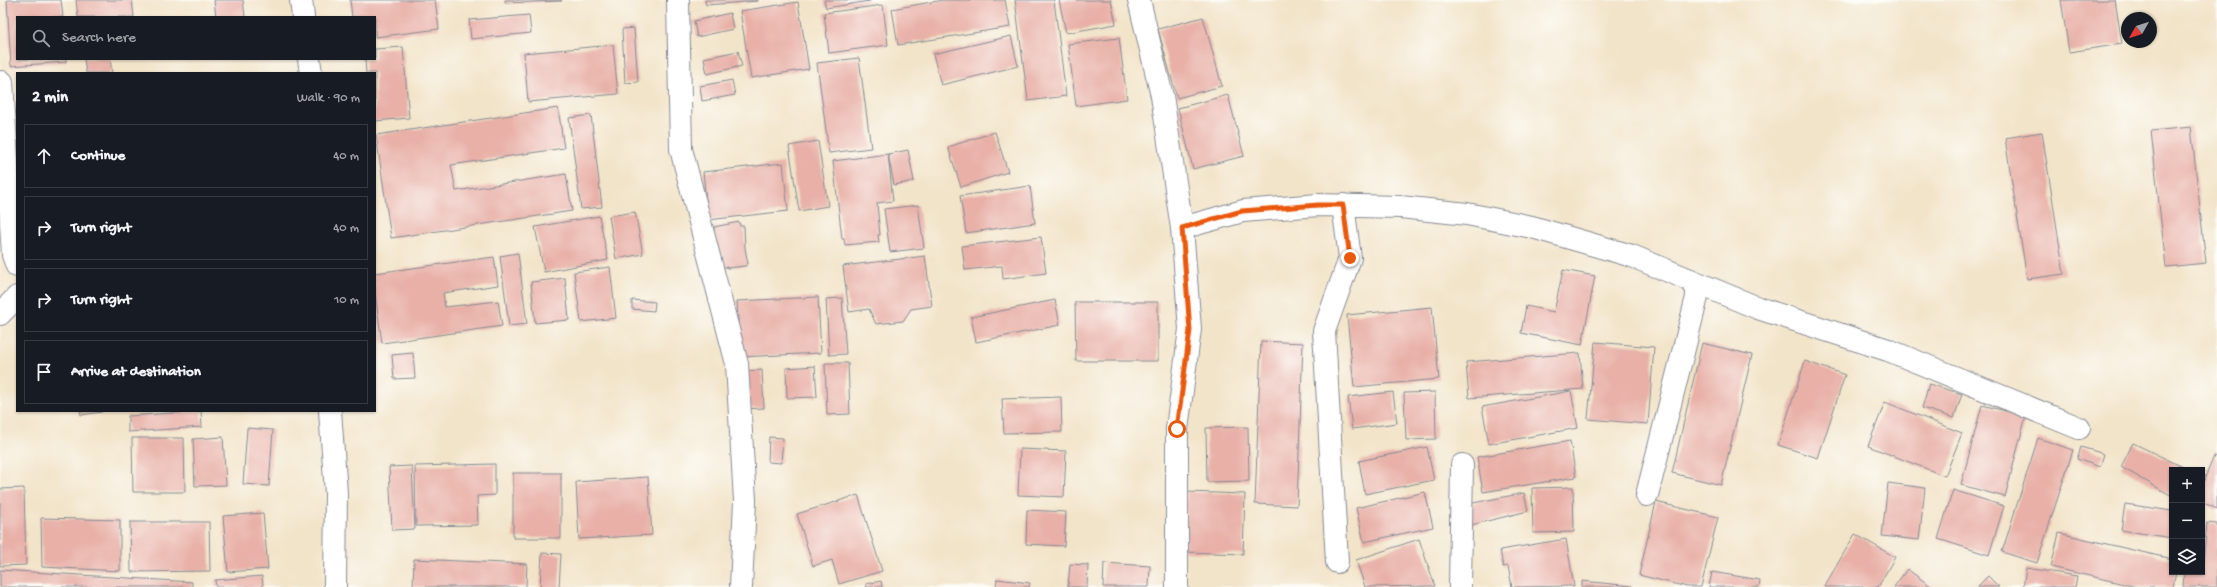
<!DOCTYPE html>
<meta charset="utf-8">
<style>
body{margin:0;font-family:"Gochi Hand",sans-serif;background:#242831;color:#f1f3f6}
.controls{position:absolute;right:12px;bottom:12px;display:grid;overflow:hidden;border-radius:0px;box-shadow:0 1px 3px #0004}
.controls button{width:36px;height:36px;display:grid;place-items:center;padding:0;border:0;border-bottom:1px solid #363941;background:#171b24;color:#f1f3f6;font:20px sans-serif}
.compass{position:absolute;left:2121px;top:12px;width:36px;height:36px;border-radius:50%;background:#171b24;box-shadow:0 1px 3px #0004;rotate:231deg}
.stop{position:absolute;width:12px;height:12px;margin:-9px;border:3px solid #ea580c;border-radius:50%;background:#fff}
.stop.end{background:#ea580c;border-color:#fff;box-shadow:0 1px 4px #0008}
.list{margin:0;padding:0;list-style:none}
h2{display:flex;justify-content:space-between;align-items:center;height:52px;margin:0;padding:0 16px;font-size:17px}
h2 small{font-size:13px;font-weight:400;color:#9ea1a6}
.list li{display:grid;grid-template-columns:26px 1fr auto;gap:12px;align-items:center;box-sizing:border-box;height:64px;margin:0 8px 8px;padding:0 8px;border:1px solid #363941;border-radius:0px}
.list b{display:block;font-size:15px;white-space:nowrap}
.list em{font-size:13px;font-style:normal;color:#9ea1a6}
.icon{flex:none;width:22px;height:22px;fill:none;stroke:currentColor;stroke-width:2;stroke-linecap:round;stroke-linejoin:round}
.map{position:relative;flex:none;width:2217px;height:587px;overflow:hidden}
.search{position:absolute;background:#171b24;box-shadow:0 1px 3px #0004;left:16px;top:16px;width:360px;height:44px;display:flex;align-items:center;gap:10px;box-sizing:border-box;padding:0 14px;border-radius:0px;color:#9ea1a6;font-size:15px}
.panel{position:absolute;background:#171b24;box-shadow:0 1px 3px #0004;left:16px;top:72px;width:360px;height:340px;border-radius:0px}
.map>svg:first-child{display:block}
</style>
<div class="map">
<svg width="2217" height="587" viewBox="0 0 2217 587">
<rect width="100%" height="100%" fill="#fdfcf7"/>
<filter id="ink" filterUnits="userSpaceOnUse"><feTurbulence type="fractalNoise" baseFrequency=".025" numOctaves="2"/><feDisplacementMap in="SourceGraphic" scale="8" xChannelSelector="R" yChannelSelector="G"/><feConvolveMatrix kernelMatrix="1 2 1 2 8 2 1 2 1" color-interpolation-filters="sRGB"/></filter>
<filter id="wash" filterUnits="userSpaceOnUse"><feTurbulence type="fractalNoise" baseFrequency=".012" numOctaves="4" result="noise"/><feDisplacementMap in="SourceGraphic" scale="16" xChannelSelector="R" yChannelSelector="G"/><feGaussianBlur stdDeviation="0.9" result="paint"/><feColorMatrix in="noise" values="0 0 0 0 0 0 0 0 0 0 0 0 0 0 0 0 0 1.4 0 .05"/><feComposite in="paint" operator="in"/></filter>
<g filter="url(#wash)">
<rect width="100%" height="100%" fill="#f2e4c9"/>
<g id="blocks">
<g fill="#e8b0a7">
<path d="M7,0H61L63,17H17V59H66V62L11,66Z"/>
<path d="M76,0H132L134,17H78Z"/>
<path d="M214,0H243L245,17H216Z"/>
<path d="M350,0H435L439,29L375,37V17H352Z"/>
<path d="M505,0H561L562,1L505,3Z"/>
<path d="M705,0H758V1L706,5Z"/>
<path d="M824,0H870V1L826,8Z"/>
<path d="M943,0H1005L1010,27L898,45L892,9Z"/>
<path d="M1015,0H1054L1066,96L1028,101Z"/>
<path d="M1059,0H1111L1116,24L1066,33Z"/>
<path d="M2061,0H2115L2122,44L2069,52Z"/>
<path d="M798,2L809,69L751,78L740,11Z"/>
<path d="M883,5L888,45L829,53L824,13Z"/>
<path d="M730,13L733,29L697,37L694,21Z"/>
<path d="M529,15L531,33L471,39L469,20Z"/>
<path d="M1203,17L1222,86L1177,98L1158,29Z"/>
<path d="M634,28L638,82L625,83L622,29Z"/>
<path d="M1011,36L1018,66L941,85L933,54Z"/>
<path d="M1119,38L1127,99L1076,106L1068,44Z"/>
<path d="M613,45L618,94L528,102L524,53Z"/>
<path d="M403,47L409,118L375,121V73H366L365,59H375V49Z"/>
<path d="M738,51L742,66L707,74L704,58Z"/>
<path d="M859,58L871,148L829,153L817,63Z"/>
<path d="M84,59H110L112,73H86Z"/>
<path d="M732,80L735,95L702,101L700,86Z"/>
<path d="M1228,95L1244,156L1193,169L1178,108Z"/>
<path d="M558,108L564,148L451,165L456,191L566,174L572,211L391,238L376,135Z"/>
<path d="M591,115L602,207L581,209L569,118Z"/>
<path d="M2191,127L2206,263L2166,267L2151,131Z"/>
<path d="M995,132L1008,172L961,187L948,147Z"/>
<path d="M2042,132L2064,274L2027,279L2005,138Z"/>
<path d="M818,141L828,206L799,211L789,146Z"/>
<path d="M908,150L914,181L894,185L888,154Z"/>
<path d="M888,154L893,201L877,203L880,235H878L879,242L845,245L844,239H842L833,161Z"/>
<path d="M783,163L788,211L708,220L703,172Z"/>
<path d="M1030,186L1035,223L966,233L960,196Z"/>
<path d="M918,205L924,248L890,252L884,209Z"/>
<path d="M635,212L643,254L616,259L609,216Z"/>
<path d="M599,216L608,260L544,272L535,227Z"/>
<path d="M739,222L740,226H744L745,248L748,264L745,266L727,268V267H715L714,227Z"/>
<path d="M1041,237L1046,273L1003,279L1002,266L965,270L962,246Z"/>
<path d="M518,253L527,324L509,326L500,256Z"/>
<path d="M925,256L932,306L911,309L903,321L876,324L869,309L849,312L843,266Z"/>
<path d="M494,257L498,285L443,293L445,307L498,301L502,326L382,343L375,293V273Z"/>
<path d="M610,267L616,318L581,322L574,272Z"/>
<path d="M1563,270L1595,276L1582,345L1521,333L1526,306L1554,312Z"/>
<path d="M565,278L569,320L535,323L531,282Z"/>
<path d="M818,297L821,353L740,357L737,301Z"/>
<path d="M842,298L846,354L829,355L826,299Z"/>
<path d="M632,300L655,302L654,311L632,309Z"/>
<path d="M1055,300L1060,325L976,342L971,317Z"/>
<path d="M1075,302H1158V361H1076Z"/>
<path d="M1432,307L1439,379L1354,387L1347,315Z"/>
<path d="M1261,341L1303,343L1297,506L1255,504Z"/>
<path d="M1595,342L1654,347L1648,424L1588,419Z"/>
<path d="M1702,343L1752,355L1721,485L1672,473Z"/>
<path d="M413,353L415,378L394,379L392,355Z"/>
<path d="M1580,353L1583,389L1469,398L1466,362Z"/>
<path d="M1805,361L1845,375L1818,458L1778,445Z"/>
<path d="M825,363H848L850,414L827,415Z"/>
<path d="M815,366L817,397L787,398L786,368Z"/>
<path d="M762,370L764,408L744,409L742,371Z"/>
<path d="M1929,384L1962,394L1954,418L1922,408Z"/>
<path d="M1571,391L1578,428L1489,444L1482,407Z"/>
<path d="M1393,392L1397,423L1352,429L1348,397Z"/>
<path d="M1435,392L1436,439L1406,440L1404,393Z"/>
<path d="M1061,397L1062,432L1004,433L1002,399Z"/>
<path d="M1885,402L1962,433L1945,476L1868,446Z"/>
<path d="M1982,405L2026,416L2005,497L1961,485Z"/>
<path d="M80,411H102V412L81,415Z"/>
<path d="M201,411L202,427L128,432V416Z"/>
<path d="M1248,427L1249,481L1207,482L1206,428Z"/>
<path d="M247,428L273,430L269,486L243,484Z"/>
<path d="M223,437L226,485L195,486L193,439Z"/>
<path d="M769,437L783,438L781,463L768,462Z"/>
<path d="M132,438H184L185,492H133Z"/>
<path d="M2038,438L2073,450L2037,563L2002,552Z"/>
<path d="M1570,441L1576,477L1483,492L1477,457Z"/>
<path d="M2133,443L2189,470H2172V496L2121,467Z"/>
<path d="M1427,447L1434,480L1365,494L1359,461Z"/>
<path d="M2081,447L2104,454L2100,467L2077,459Z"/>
<path d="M1020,449L1066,451L1064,497L1018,495Z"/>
<path d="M2214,456L2217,457V509L2202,502V485Z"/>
<path d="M495,464V495L477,496L478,525L416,526L415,466Z"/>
<path d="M412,466L415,529L392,530L389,467Z"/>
<rect x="513" y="473" width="48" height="65"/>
<path d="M648,477L652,535L579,539L576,482Z"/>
<path d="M1888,483L1925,488L1919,540L1882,536Z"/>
<path d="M1573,487L1574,532L1533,533L1532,488Z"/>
<path d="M24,488L26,565L0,566V489Z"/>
<path d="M1953,490L2004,506L1989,555L1938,539Z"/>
<path d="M1187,492L1245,494L1243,554L1184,552Z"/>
<path d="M1425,492L1433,527L1364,542L1356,508Z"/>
<path d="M1524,493L1528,511L1471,525L1468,504Z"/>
<path d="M858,495L882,571L839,584L832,560L813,566L797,514Z"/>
<path d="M1656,502L1718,517L1701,587H1687L1639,575Z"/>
<path d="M2125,504L2172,511V538L2121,530Z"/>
<path d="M1027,510L1066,512L1064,546L1026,544Z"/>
<path d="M263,513L268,569L228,572L223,516Z"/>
<path d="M41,518L120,520V571L42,567Z"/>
<path d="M130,522H209L210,571L131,572Z"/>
<path d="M2207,523L2217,524V587H2183L2184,572H2202Z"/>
<path d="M2059,533L2172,559V572H2176L2173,587H2137L2051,567Z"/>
<path d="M1855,534L1895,557L1878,587H1824Z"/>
<path d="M1419,539L1435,586L1365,587L1356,560Z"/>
<path d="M1566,539L1574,586L1512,587L1508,566L1503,567L1500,550Z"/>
<path d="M542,553L561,554L559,587H540Z"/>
<path d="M414,559L527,564L526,587H413Z"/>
<path d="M1104,563L1150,566L1149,587H1103Z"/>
<path d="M1070,564L1088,565L1087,587H1068Z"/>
<path d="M2026,568L2077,576L2075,587H2023Z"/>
<path d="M1907,569L1932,587H1894Z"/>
<path d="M0,570L192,582V587H0Z"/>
<path d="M1712,572L1760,580L1759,587H1709Z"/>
<path d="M262,576L263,587H216L215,580Z"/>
<path d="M1988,576L1999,587H1977Z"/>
<path d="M997,579L1030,583L1029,587H996Z"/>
<path d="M881,581L882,587H867L866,584Z"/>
<path d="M1582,581L1632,586V587H1582Z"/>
</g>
</g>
</g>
<g filter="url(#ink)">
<use href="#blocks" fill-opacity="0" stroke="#868a94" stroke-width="1"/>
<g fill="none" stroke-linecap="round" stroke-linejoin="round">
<defs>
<g id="minor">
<path d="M301,0L303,17"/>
<path d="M678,0L681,149L737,364L745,501L741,587"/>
<path d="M1139,0L1162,96L1182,228L1190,329L1177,429V587"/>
<path d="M309,59L311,73"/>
<path d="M2,82L13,255L17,266"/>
<path d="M1182,228L1243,211L1318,205L1400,207L1467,214L1532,227L1632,256L1758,308L1888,350L2079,428"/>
<path d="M0,314L17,297"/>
<path d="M330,411L336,493L335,587"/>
<path d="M1647,495L1697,297V288L1690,280"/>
<path d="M1337,562L1324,331L1350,258L1343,205"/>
<path d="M1460,587L1462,465"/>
</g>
</defs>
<use href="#minor" stroke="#868a94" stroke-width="24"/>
<use href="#minor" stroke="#fff" stroke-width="22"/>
</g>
</g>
<g fill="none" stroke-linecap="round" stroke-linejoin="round" filter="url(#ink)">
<path stroke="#ea580c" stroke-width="5" d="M1177,429L1190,330L1182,228L1242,211L1318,205H1343L1350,258"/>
</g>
</svg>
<div class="controls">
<button>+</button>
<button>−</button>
<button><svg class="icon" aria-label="layers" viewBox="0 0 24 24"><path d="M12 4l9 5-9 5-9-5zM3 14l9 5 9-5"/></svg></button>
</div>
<svg class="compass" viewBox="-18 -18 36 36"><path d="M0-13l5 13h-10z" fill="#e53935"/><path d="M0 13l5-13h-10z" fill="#9ea1a6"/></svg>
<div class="stop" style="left:1177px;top:429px"></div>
<div class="stop end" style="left:1350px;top:258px"></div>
<div class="search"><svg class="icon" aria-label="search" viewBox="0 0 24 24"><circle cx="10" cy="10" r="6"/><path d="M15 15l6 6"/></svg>Search here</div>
<section class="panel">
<h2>2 min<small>Walk · 90 m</small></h2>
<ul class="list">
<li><svg class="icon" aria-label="ahead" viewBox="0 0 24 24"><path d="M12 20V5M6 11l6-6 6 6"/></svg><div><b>Continue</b></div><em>40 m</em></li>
<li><svg class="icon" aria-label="right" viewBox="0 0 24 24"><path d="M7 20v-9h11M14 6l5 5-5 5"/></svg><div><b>Turn right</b></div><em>40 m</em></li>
<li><svg class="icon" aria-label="right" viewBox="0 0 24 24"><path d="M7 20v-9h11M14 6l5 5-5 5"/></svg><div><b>Turn right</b></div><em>10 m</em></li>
<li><svg class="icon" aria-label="arrive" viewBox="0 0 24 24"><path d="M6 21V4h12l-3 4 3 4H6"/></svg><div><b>Arrive at destination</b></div></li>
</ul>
</section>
</div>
